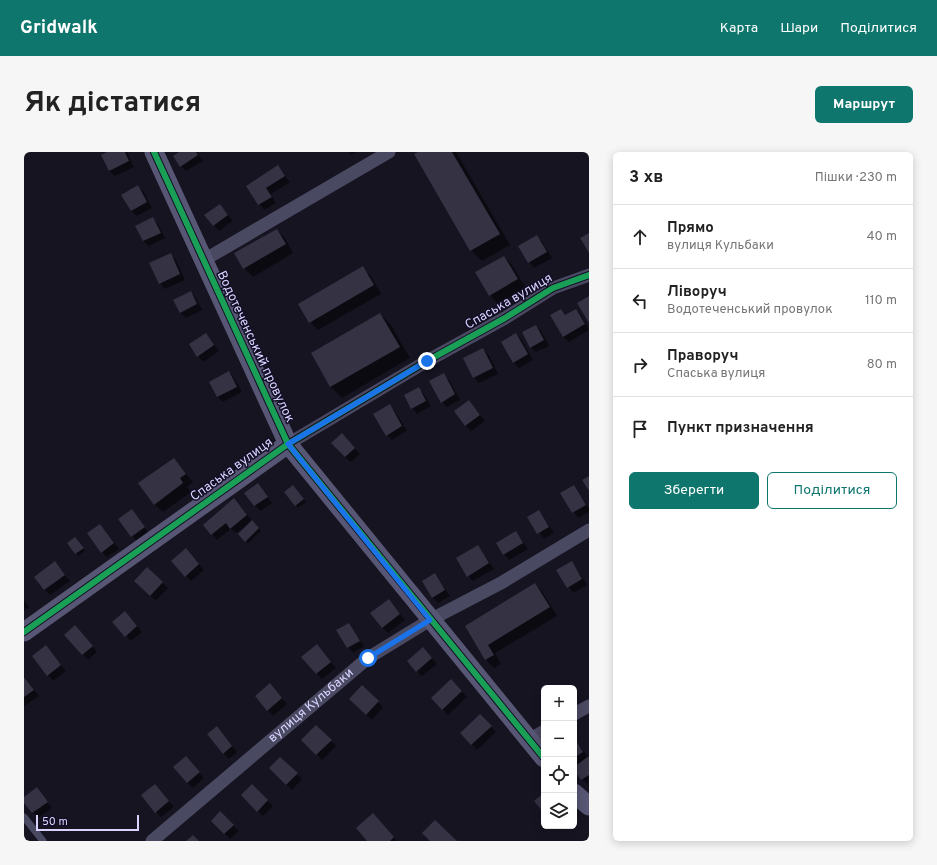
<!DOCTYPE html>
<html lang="uk">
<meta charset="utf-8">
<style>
body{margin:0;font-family:Overpass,sans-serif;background:#f6f6f6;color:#222}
.controls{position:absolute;right:12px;bottom:12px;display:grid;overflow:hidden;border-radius:6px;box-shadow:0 2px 10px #0003}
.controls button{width:36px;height:36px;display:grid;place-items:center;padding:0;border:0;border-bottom:1px solid #e0e0e0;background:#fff;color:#222;font:20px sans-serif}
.scale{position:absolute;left:12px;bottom:10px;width:103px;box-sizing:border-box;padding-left:4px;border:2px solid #d9d4ff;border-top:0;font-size:11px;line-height:14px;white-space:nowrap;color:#d9d4ff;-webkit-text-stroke:3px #130f26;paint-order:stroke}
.stop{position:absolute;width:12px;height:12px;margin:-9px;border:3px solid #1a73e8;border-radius:50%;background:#fff}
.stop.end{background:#1a73e8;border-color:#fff;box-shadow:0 1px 4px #0008}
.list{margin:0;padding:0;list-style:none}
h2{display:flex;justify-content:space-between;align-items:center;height:52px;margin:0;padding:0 16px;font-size:17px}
h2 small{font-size:13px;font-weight:400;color:#767676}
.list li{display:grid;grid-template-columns:26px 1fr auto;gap:12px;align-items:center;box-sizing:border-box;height:64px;padding:0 16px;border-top:1px solid #e0e0e0}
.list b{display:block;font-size:15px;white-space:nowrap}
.list p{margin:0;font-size:13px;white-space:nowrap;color:#767676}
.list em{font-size:13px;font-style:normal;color:#767676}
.actions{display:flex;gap:8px;padding:12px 16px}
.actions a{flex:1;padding:9px 0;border:1px solid #0f766e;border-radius:6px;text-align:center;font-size:14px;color:#0f766e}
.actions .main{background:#0f766e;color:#fff}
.icon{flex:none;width:22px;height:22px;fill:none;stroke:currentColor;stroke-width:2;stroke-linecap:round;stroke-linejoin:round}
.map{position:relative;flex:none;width:565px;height:689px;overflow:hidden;border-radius:6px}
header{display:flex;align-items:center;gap:24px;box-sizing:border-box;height:56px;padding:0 20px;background:#0f766e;color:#fff}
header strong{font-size:19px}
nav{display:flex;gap:22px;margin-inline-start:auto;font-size:14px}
.intro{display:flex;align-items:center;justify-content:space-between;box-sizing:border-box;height:96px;padding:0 24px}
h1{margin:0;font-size:28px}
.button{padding:10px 18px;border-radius:6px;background:#0f766e;color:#fff;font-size:14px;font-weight:700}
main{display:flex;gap:24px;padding:0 24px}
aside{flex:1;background:#fff;border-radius:6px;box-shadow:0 2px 10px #0003}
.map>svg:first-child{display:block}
</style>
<header>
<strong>Gridwalk</strong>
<nav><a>Карта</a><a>Шари</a><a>Поділитися</a></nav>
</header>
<div class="intro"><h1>Як дістатися</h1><a class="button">Маршрут</a></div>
<main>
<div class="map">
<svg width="565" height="689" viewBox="0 0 565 689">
<rect width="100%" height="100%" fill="#161421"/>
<g fill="#0007">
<path d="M86,0H103L110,15L91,24L85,19Z"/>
<path d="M157,0H173L179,9L162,19L157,14Z"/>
<path d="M324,0H333L327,3Z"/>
<path d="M396,0H432L486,93L458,109L447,98Z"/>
<path d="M254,15L266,30L247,42L252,51L240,58L223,34Z"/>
<path d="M114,35L120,40L128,56L113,64L107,59L99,43Z"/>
<path d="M196,53L209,69L195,79L182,63Z"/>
<path d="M128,66L134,72L141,86L125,94L119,89L112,74Z"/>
<path d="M253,78L261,86L269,101L229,125L220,116L212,102Z"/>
<path d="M513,84L518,90L528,106L510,116L505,110Z"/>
<path d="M146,102L152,108L161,128L141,137L136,131Z"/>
<path d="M480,105L488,113L502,136L474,152L466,143Z"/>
<path d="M339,116L347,124L357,142L294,178L286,170Z"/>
<path d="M167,140L172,146L178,158L162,166L156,161Z"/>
<path d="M537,158L542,164L552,158L557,163L565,178L545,190L539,185Z"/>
<path d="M356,162L367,173L386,206L318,246L307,235L288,201Z"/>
<path d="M512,174L517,179L525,194L512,200L506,195Z"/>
<path d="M181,182L195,199L179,210L174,204Z"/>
<path d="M492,182L498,188L509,208L495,216L489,210Z"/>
<path d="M459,197L465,203L474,222L455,231L450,226Z"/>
<path d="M205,220L210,226L218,240L199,250L194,245L186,231Z"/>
<path d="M419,223L425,228L436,248L423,255L418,250Z"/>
<path d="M395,237L400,242L407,254L393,262L388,256Z"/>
<path d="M445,249L461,269L447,279L441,273Z"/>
<path d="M365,254L371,259L383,279L368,288L363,283Z"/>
<path d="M323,288L336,302L327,310L321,305Z"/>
<path d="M150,307L169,330L163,335L167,340L139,360L130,352Z"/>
<path d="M234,332L248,351L236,359L222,341Z"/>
<path d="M549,334L565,356V360L555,366L549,360L538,341Z"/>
<path d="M272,337L282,350L274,356L272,353Z"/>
<path d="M215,353L237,379L224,391L215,382L222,376L221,375L212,381L207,377L193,388L180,373Z"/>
<path d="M108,358L125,381L113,389L108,384Z"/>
<path d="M515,359L530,381L520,387L505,366Z"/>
<path d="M76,373L95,397L83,405L78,400Z"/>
<path d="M492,381L504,397L485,408L480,402Z"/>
<path d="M54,388L61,399L54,404L44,391Z"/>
<path d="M454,394L470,417L449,429L444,424Z"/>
<path d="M167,403L180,418L167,429L162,424Z"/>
<path d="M548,410L563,433L549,441L534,419Z"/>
<path d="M31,411L46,429L26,443L20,437Z"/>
<path d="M123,416L144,436L132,449L116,434Z"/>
<path d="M411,422L426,444L414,451L408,445Z"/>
<path d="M511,432L519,441L533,464L471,501L477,512L470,516L462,508L442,474Z"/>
<path d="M0,448L5,455L0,458Z"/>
<path d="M365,448L381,468L364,481L358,475Z"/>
<path d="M106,466L118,480L107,489L102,484Z"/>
<path d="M324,472L340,494L329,501L313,479Z"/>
<path d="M57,480L73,500L64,508L59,502Z"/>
<path d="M22,495L42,519L29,529L9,504Z"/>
<path d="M399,496L413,512L398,524L393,519Z"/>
<path d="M298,499L312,516L298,527L292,521Z"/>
<path d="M0,524L15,544L0,554Z"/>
<path d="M427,528L443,545L424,563L408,546Z"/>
<path d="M338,534L359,555L348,568L331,553Z"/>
<path d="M251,538L263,552L249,564L244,558Z"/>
<path d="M462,569L472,580L453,598L438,581Z"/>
<path d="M292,574L312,594L298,608L279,588Z"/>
<path d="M193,576L213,600L205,607L199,601Z"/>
<path d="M551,588L565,606L564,633L550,616Z"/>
<path d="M256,606L278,627L268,638L246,616Z"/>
<path d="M167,611L180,626L169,636L163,630Z"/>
<path d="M228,633L249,654L239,664L218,643Z"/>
<path d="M13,637L28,656L14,666L0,649V646Z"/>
<path d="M136,639L150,655L137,665L132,660Z"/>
<path d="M196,661L215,679L206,687L188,669Z"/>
<path d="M354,668L373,689H344Z"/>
</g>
<g fill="#343243">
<path d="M83,0H101L105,9L85,19L77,3Z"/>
<path d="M155,0H172L174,3L156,15L149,4Z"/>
<path d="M394,0H428L476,82L446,99L390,2Z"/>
<path d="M254,13L261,24L242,36L248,45L234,53L222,34Z"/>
<path d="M114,33L123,50L107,59L97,43Z"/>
<path d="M196,52L204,63L189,74L180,63Z"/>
<path d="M129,65L137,81L119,89L111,74Z"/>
<path d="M253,77L262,92L219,117L210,101Z"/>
<path d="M565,81V101L556,86Z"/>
<path d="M513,83L523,100L504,111L494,94Z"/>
<path d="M147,101L156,122L135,132L125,111Z"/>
<path d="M480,104L494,127L465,144L451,120Z"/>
<path d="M339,114L350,133L285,171L274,152Z"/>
<path d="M167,139L173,152L156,161L149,148Z"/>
<path d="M565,144V171L553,151Z"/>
<path d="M537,157L541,163L552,157L561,172L539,185L526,163Z"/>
<path d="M356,161L376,195L306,235L287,201Z"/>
<path d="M512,173L520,188L506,196L498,180Z"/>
<path d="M182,181L190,193L173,205L165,192Z"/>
<path d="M492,181L504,202L489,211L477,190Z"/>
<path d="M459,196L469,216L449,226L439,206Z"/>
<path d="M205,219L213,235L193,245L185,230Z"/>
<path d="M420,221L431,242L417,251L405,229Z"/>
<path d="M395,235L402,249L387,257L380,243Z"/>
<path d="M445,248L456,263L441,274L430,259Z"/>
<path d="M366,252L378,274L362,284L349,262Z"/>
<path d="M318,281L331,296L321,305L307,291Z"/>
<path d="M150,306L162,322L156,326L159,331L130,353L114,331Z"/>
<path d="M565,324V339L558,328Z"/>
<path d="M234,331L244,345L230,354L220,341Z"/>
<path d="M269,333L280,347L271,354L260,340Z"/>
<path d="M550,333L562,353L548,361L536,341Z"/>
<path d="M210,346L223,363L206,377L202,371L187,383L179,373Z"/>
<path d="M108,357L121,375L107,385L94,367Z"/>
<path d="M515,358L525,375L513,382L503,365Z"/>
<path d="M228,368L235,376L221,390L214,382Z"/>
<path d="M76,372L90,391L77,401L63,381Z"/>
<path d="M492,379L499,391L479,403L472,391Z"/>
<path d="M51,385L60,396L51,402L43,391Z"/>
<path d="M454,393L465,411L443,425L432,406Z"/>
<path d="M162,396L175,412L161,425L147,409Z"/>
<path d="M31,409L41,423L20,438L10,425Z"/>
<path d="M548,409L558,427L543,436L532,418Z"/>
<path d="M123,415L139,430L126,444L110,429Z"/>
<path d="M411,421L421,438L408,446L398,429Z"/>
<path d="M511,431L526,455L464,493L470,503L461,508L441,474Z"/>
<path d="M365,447L376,462L358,476L346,461Z"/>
<path d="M101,459L113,474L101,485L88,470Z"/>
<path d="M325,471L336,489L323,496L312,478Z"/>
<path d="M51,473L69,494L58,503L40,483Z"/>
<path d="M293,492L307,510L292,522L277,505Z"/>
<path d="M22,493L37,513L23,524L8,504Z"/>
<path d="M399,495L408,506L392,520L383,509Z"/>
<path d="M0,525L10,538L0,545Z"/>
<path d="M427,527L438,539L418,558L407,546Z"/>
<path d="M246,531L258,546L243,559L231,544Z"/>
<path d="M338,533L355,549L342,563L325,547Z"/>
<path d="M456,562L468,574L447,593L436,581Z"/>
<path d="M292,573L308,588L292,603L277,588Z"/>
<path d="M193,574L208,594L199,602L183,582Z"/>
<path d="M550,587H551L559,600L550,606Z"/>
<path d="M162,604L176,620L163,631L149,615Z"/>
<path d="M565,604V623L557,628L550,618V615Z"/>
<path d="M256,605L274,621L262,633L245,616Z"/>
<path d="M131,632L145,649L131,661L117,643Z"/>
<path d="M228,632L244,648L233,660L217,643Z"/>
<path d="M13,635L24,650L8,661L0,651V645Z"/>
<path d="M520,641V661L510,649Z"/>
<path d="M196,659L210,673L200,682L187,669Z"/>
<path d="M349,661L370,685L366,689H343L332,676Z"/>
<path d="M411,668L433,689H406L398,681Z"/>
<path d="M169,683L175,689H162Z"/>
</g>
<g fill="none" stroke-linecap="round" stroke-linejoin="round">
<path stroke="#4a4962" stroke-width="7" d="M0,665L19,689"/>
<g stroke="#4a4962" stroke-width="13">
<path d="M180,108L365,0"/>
<path d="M264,292L403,209L481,166L529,136L565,123"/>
<path d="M550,562L565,554"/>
<path d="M505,588L520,579"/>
<path id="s1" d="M128,689L344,506L406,468L477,431L565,378"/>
</g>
<g stroke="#575674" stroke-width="19">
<path d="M130,0L264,292L520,606"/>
<path d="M0,480L264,292"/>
<path d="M550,641L565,654"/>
</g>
<defs>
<g id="cycleway">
<path d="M130,0L264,292L520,606"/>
<path d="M0,480L264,292L403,209L481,166L529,136L565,123"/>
</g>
</defs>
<use href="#cycleway" stroke="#130f26" stroke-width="8"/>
<use href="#cycleway" stroke="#1a9f57" stroke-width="6"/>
</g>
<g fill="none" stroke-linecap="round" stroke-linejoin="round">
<path stroke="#1a73e8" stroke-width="5" d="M344,506L406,468L264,292L403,209"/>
</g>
<g text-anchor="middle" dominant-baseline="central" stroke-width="3" stroke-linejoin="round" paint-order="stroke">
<g font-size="13" fill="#d9d4ff" stroke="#130f26">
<text transform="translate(485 150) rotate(-30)">Спаська вулиця</text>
<text transform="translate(231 195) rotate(65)">Водотеченський провулок</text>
<text transform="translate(208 318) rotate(-36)">Спаська вулиця</text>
<text stroke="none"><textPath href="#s1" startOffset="209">вулиця Кульбаки</textPath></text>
</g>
</g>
</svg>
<div class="controls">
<button>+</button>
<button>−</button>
<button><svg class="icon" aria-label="locate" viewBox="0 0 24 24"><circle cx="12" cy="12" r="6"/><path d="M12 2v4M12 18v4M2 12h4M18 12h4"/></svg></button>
<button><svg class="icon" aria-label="layers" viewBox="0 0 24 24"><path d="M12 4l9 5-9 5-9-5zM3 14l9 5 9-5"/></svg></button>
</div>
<div class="scale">50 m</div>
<div class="stop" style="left:344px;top:506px"></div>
<div class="stop end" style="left:403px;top:209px"></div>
</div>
<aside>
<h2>3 хв<small>Пішки · 230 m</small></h2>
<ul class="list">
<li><svg class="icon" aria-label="ahead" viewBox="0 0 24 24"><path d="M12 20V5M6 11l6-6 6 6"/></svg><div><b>Прямо</b><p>вулиця Кульбаки</p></div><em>40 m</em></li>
<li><svg class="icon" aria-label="left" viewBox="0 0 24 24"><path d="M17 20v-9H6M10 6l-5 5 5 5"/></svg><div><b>Ліворуч</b><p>Водотеченський провулок</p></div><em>110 m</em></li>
<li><svg class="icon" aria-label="right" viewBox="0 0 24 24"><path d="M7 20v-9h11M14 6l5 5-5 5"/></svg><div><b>Праворуч</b><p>Спаська вулиця</p></div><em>80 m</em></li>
<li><svg class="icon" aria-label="arrive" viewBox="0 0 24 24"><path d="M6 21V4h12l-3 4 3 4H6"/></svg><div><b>Пункт призначення</b></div></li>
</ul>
<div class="actions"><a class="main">Зберегти</a><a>Поділитися</a></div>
</aside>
</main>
